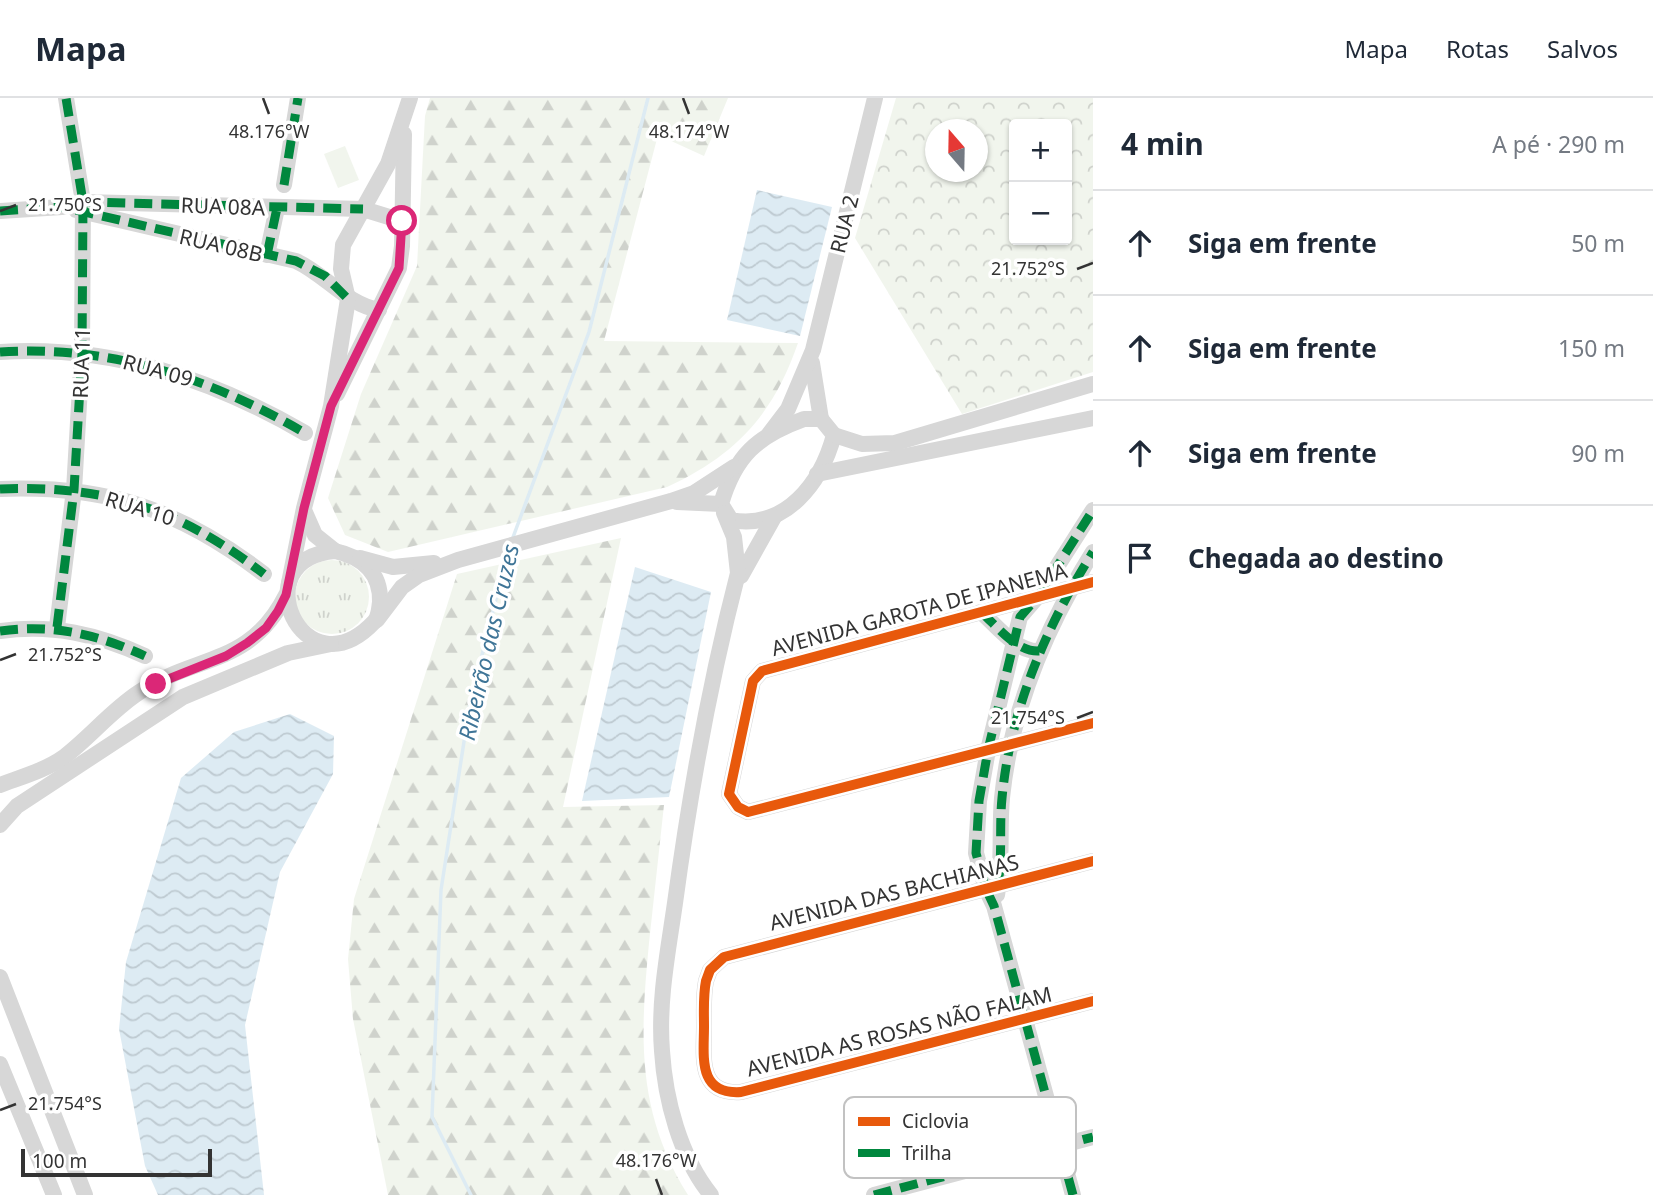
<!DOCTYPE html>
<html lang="pt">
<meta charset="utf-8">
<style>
body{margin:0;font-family:"Noto Sans",sans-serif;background:#f6f6f7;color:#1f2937}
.controls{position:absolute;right:21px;top:21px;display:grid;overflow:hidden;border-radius:7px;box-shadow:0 2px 5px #0004}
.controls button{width:63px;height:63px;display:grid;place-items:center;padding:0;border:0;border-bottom:2px solid #e0e1e3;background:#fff;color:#1f2937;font:35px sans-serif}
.compass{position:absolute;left:925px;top:21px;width:63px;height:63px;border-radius:50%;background:#fff;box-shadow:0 2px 5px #0004;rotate:340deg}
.scale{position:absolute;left:21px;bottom:18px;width:191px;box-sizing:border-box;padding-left:7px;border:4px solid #333;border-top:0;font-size:19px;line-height:24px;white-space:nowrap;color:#333;-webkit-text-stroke:5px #fff;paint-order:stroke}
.stop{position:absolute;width:21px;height:21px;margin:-16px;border:5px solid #db2777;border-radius:50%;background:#fff}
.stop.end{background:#db2777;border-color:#fff;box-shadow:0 2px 7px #0008}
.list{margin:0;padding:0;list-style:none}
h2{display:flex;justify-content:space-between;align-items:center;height:91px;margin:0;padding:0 28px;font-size:30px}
h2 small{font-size:23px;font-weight:400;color:#747a83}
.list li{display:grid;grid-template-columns:46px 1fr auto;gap:21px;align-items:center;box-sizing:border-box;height:105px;padding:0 28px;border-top:2px solid #e0e1e3}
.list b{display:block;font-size:26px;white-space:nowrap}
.list em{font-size:23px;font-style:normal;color:#747a83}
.icon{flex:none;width:38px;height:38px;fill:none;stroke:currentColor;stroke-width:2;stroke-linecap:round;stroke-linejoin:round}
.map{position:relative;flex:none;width:1093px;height:1097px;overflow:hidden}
header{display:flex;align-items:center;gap:42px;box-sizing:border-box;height:98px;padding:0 35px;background:#fff;border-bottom:2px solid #e0e1e3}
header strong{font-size:33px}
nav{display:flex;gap:38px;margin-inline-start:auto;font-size:24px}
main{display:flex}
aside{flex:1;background:#fff}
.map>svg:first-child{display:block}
</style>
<header>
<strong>Mapa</strong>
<nav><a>Mapa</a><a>Rotas</a><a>Salvos</a></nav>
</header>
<main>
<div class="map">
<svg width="1093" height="1097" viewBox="0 0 1093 1097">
<defs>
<pattern id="grass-tufts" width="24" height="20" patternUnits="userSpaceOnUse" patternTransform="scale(1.75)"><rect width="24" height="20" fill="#f1f5ed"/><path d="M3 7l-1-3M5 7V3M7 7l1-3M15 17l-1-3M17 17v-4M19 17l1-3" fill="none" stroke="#cfd2cc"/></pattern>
<pattern id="forest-firs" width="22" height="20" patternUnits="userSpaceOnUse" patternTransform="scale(1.75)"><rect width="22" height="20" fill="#f1f5ed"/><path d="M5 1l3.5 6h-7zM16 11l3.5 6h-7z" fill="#cfd2cc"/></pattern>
<pattern id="park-crowns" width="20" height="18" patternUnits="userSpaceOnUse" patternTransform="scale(1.75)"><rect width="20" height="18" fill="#f1f5ed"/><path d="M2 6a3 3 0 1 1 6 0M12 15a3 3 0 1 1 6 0" fill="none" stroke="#cfd2cc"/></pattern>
<pattern id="water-waves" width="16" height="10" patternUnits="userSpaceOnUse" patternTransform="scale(1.75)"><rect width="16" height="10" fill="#ddebf3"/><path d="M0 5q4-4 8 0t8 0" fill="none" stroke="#becad1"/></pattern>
</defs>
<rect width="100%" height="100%" fill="#fff"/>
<circle fill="url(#grass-tufts)" cx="332" cy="499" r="37"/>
<g fill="url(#forest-firs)">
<path d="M430,0H728L704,58L658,37L604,243L798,245C773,317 736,357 667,389L388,454L345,437L328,400L361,296L417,168L425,18Z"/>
<path d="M621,440L563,709L664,707C659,753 654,799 649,845C640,938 636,1014 688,1097H388L353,921L348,861L354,801L457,476Z"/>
</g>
<path fill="url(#park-crowns)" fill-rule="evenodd" d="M896,0H1093V274L962,316L855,140ZM1014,26H1067V142H1014ZM936,32H978V74H936Z"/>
<path fill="#f1f5ed" d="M345,48L359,82L338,90L324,56Z"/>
<g fill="url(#water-waves)">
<path d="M757,92L832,109L800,238L727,222Z"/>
<path d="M635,469L711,494L669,699L582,703Z"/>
<path d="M290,616L334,638L333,676L280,774L245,927L264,1097H158L145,1068L119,931L126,864L181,680L234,634Z"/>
</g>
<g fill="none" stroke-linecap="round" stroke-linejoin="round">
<g stroke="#ddebf3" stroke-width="3.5">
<path d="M512,442L589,234L648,0"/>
<path d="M471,1097L432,1019L441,792L470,605L508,453"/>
</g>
<g stroke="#d7d7d7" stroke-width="16">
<path d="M284,87L298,0"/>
<path d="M76,112L296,163C326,177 346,206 379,212"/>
<path d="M0,113L62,109L83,104L363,111L402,123"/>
<path d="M267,157L277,110"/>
<path d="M0,254C111,247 210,280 305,335"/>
<path d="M812,265L821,321"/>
<path d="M337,296L399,170L402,148L404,36"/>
<path d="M804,321H821L834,337C821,385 786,432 731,422L721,406C735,358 757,338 804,321Z"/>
<path d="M769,336L788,311L813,252L875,0"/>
<path d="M834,337L862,346L895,345L1093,286"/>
<path d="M817,376L1093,320"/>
<path d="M0,391C108,387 179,411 264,476"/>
<path d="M677,404L721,406"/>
<path d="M304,412L315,437L335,453"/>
<path d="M335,453C362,459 381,474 380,504C379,511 379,519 374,524C304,598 241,461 335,453Z"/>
<path d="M360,460L393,469L434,465"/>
<path d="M741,478L774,419"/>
<path d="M1093,484L762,573L753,583L729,696L738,709L748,714L1093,625"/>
<path d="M289,485L304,410L331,308L348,201L341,171L343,147L388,66L410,0"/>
<path d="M981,514C997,528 1017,555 1040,553"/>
<path d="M377,522L402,489L419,477L458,462L671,403L694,395L734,369"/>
<path d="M57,529L74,392L82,255L83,104L66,0"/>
<path d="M0,533C53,526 97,536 145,558"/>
<path d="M0,687C21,679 46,672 64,659C90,639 111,613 138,595C195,556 250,569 286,497"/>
<path d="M0,727L17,708L183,599L288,555L331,546"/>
<path d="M1093,763L724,859L710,872L706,883C703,898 704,913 704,928C704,958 697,997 741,994L1093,903"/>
<path d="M997,797C1003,765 999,732 1002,700C1011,611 1046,529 1093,454"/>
<path d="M0,879L85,1097"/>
<path d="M0,966L54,1097"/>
<path d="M711,1097C680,1059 665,1001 662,953C658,903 668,854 675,805C690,694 710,583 738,475L734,439L724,415"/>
<path d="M874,1097L1093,1039"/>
<path d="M1073,1097L994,808L986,791L976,755L979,703L988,652L1020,519L1039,497L1093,412"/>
</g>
<g stroke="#00873e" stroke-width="9" stroke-dasharray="18 9" stroke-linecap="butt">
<path d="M284,87L298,0"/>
<path d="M76,112L296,163L325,178L348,201"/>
<path d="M0,113L62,109L83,104L363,111"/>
<path d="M267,157L277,110"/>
<path d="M0,254C111,247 210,280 305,335"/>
<path d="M0,391C108,387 179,411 264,476"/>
<path d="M981,514C997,528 1017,555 1040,553"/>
<path d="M57,529L74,392L82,255L83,104L66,0"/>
<path d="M0,533C53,526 97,536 145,558"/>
<path d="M997,792C1003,763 999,730 1002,700C1010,612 1046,529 1093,454"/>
<path d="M874,1097L1093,1039"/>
<path d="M1073,1097L994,808L986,791L976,755L979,703L988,652L1020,519L1039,497L1093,412"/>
</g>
<defs>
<g id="cycleway">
<path d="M1093,484L762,573L753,583L729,696L738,709L748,714L1093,625"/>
<path d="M1093,763L724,859L710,872L706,883C703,898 704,913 704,928C704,958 697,997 741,994L1093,903"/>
</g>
</defs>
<use href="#cycleway" stroke="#fff" stroke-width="15"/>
<use href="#cycleway" stroke="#e8590c" stroke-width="10"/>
</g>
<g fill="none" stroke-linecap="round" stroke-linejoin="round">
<path stroke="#db2777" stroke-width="9" d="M156,586L226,558L247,545L266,530L278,513L286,497L304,410L331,308L399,170L402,123"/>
</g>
<path fill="none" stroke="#333" stroke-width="2.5" d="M263,0L269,16M683,0L689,16M0,113L16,107M1077,171L1093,165M0,562L16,556M1077,620L1093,614M0,1012L16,1006M656,1081L662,1097"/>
<g text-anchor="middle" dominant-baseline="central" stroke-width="7" stroke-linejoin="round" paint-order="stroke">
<g font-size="21" fill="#333" stroke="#fff">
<text transform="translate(223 108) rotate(2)">RUA 08A</text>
<text transform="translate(844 126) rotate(-76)">RUA 2</text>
<text transform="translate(221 147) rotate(13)">RUA 08B</text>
<text transform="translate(81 265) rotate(-88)">RUA 11</text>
<text transform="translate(158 272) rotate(15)">RUA 09</text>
<text transform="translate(140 410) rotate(17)">RUA 10</text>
<text transform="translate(919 511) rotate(-15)">AVENIDA GAROTA DE IPANEMA</text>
<text transform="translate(894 794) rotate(-14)">AVENIDA DAS BACHIANAS</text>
<text transform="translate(899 933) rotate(-14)">AVENIDA AS ROSAS NÃO FALAM</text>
</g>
<g font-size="23" font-style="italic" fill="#3f7597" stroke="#fff">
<text transform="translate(488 544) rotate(-77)">Ribeirão das Cruzes</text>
</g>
</g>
<rect x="844" y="999" width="232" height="81" rx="10" fill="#fff" stroke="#c2c2c2" stroke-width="2"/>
<rect x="858" y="1019" width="32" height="9" fill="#e8590c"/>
<rect x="858" y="1051" width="32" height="8" fill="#00873e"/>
<g font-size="19" fill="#333">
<text x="902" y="1030">Ciclovia</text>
<text x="902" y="1062">Trilha</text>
</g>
<g font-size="18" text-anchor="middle" fill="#333" stroke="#fff" stroke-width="7" stroke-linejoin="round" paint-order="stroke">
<text x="269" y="40">48.176°W</text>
<text x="689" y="40">48.174°W</text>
<text x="65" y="113">21.750°S</text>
<text x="1028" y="177">21.752°S</text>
<text x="65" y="563">21.752°S</text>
<text x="1028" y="626">21.754°S</text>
<text x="65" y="1012">21.754°S</text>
<text x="656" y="1069">48.176°W</text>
</g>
</svg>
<div class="controls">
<button>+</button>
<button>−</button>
</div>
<svg class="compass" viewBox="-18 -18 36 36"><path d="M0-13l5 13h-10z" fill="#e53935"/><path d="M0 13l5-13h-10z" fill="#747a83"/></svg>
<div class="scale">100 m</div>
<div class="stop" style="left:402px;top:123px"></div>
<div class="stop end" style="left:156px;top:586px"></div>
</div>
<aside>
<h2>4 min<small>A pé · 290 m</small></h2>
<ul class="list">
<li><svg class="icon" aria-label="ahead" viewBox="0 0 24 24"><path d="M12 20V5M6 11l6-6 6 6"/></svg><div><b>Siga em frente</b></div><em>50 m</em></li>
<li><svg class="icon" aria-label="ahead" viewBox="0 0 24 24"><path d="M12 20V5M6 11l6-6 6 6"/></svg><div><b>Siga em frente</b></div><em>150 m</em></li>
<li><svg class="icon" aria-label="ahead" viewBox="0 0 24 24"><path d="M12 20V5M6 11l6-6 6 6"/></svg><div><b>Siga em frente</b></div><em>90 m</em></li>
<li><svg class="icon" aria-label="arrive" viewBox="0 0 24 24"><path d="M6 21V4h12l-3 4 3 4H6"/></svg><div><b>Chegada ao destino</b></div></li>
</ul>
</aside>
</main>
